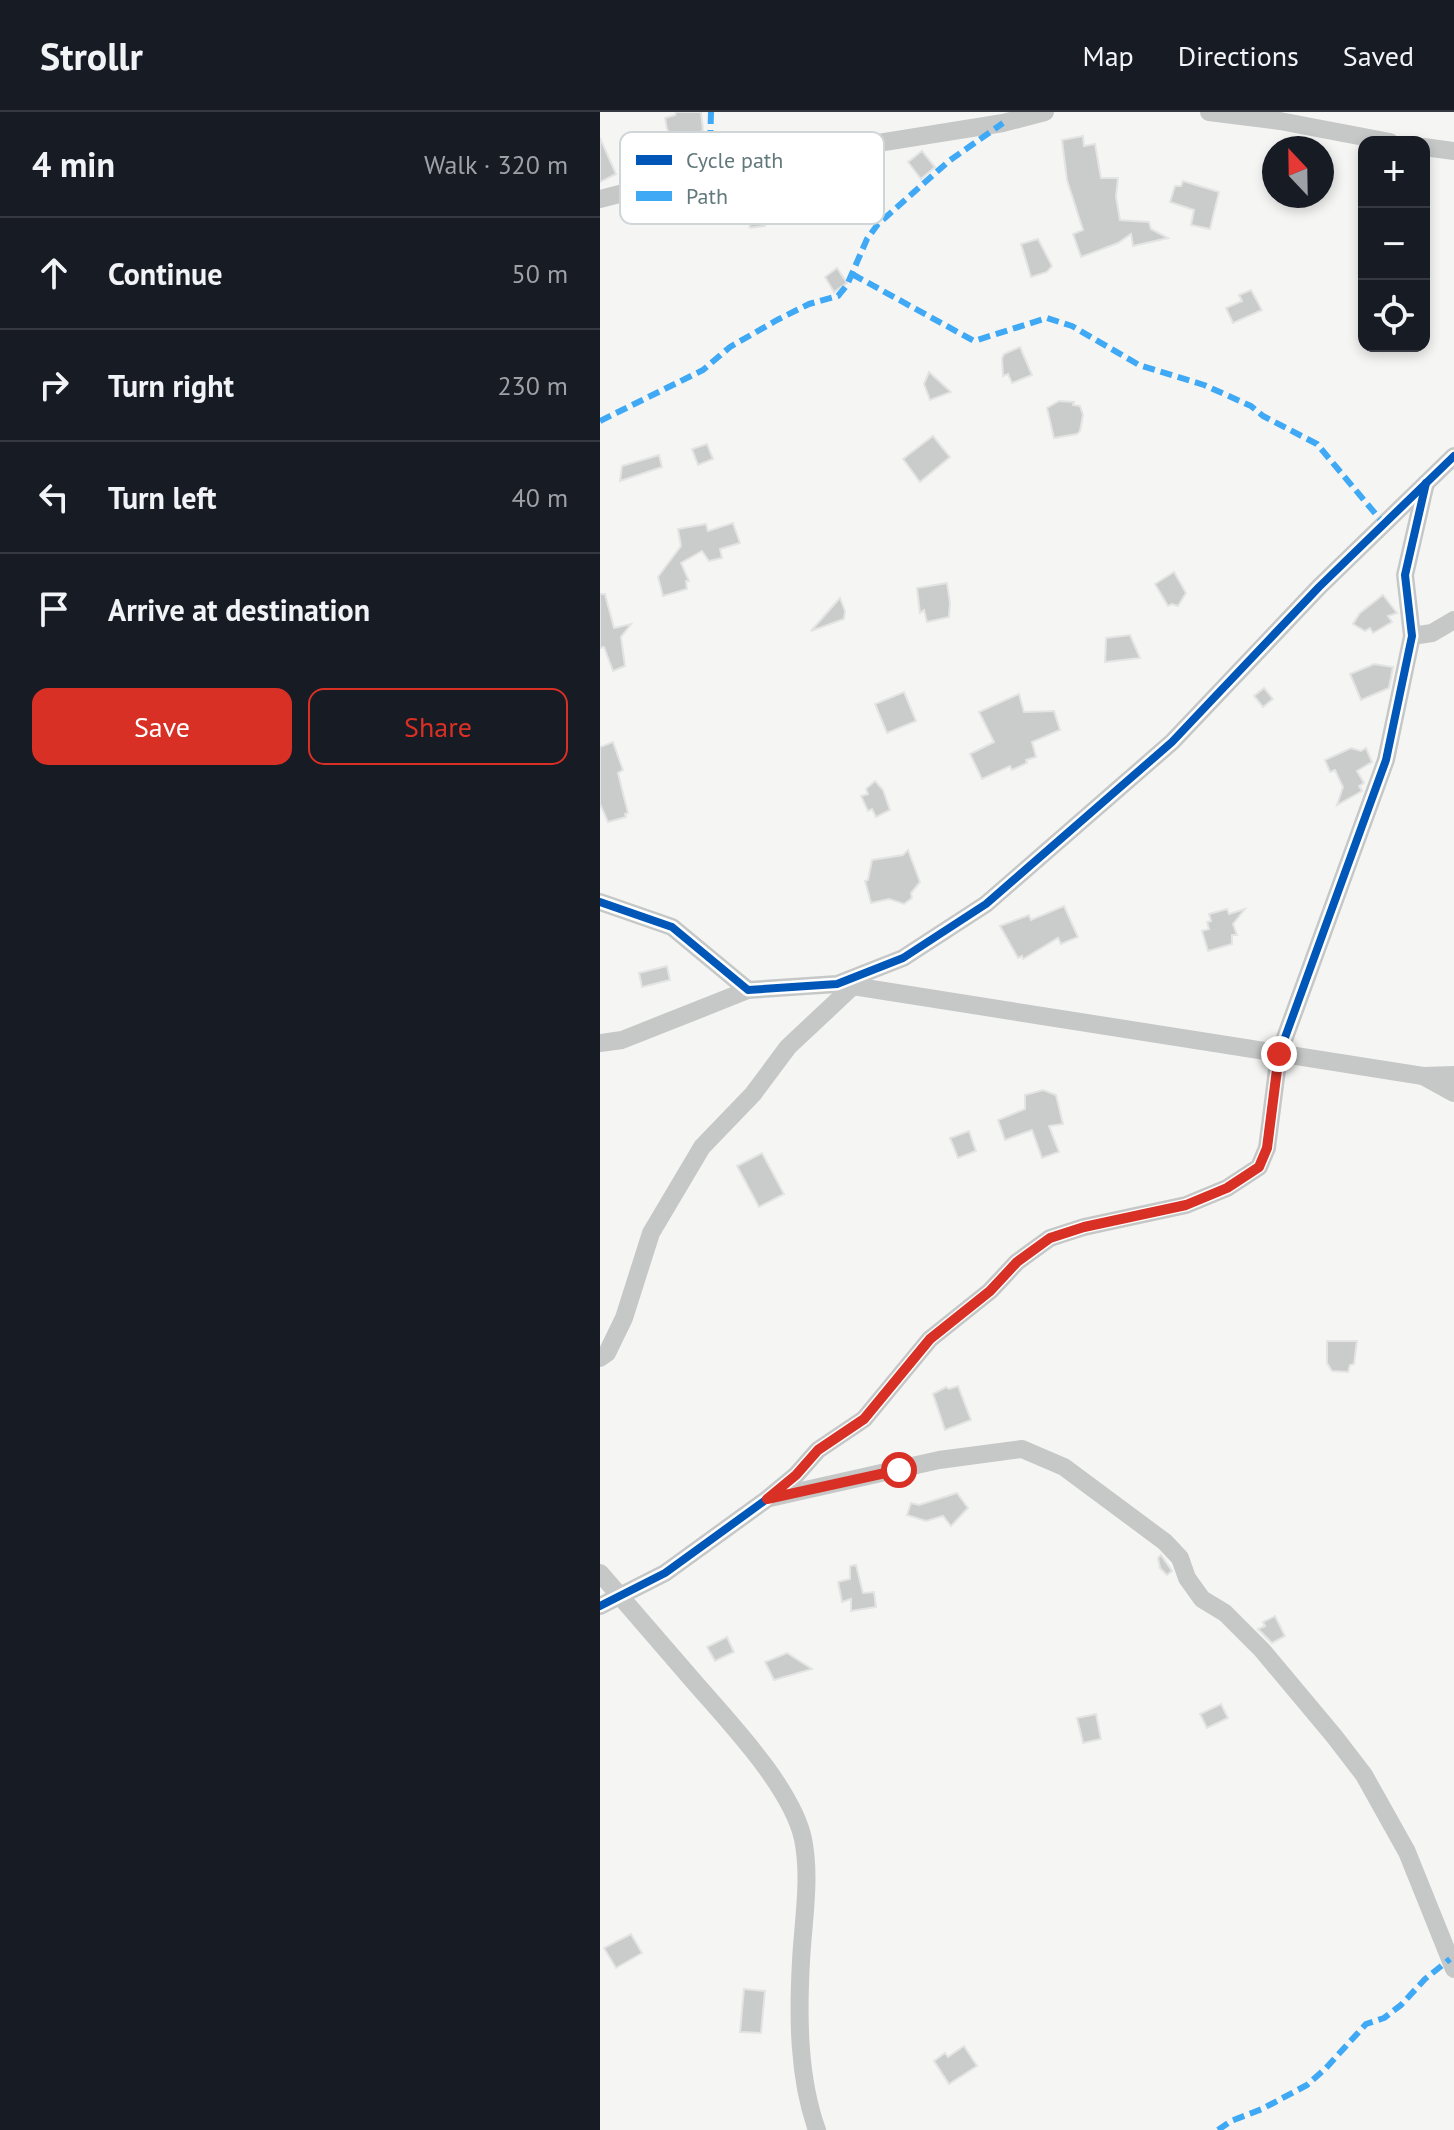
<!DOCTYPE html>
<meta charset="utf-8">
<style>
body{margin:0;font-family:"PT Sans",sans-serif;background:#20242c;color:#f1f3f6}
.controls{position:absolute;right:24px;top:24px;display:grid;overflow:hidden;border-radius:16px;box-shadow:0 4px 12px #0003}
.controls button{width:72px;height:72px;display:grid;place-items:center;padding:0;border:0;border-bottom:2px solid #363941;background:#171b24;color:#f1f3f6;font:40px sans-serif}
.compass{position:absolute;left:662px;top:24px;width:72px;height:72px;border-radius:50%;background:#171b24;box-shadow:0 4px 12px #0003;rotate:338deg}
.stop{position:absolute;width:24px;height:24px;margin:-18px;border:6px solid #d93025;border-radius:50%;background:#fff}
.stop.end{background:#d93025;border-color:#fff;box-shadow:0 2px 8px #0008}
.list{margin:0;padding:0;list-style:none}
h2{display:flex;justify-content:space-between;align-items:center;height:104px;margin:0;padding:0 32px;font-size:34px}
h2 small{font-size:26px;font-weight:400;color:#9ea1a6}
.list li{display:grid;grid-template-columns:52px 1fr auto;gap:24px;align-items:center;box-sizing:border-box;height:112px;padding:0 32px;border-top:2px solid #363941}
.list b{display:block;font-size:30px;white-space:nowrap}
.list em{font-size:26px;font-style:normal;color:#9ea1a6}
.actions{display:flex;gap:16px;padding:24px 32px}
.actions a{flex:1;padding:18px 0;border:2px solid #d93025;border-radius:16px;text-align:center;font-size:28px;color:#d93025}
.actions .main{background:#d93025;color:#fff}
.icon{flex:none;width:44px;height:44px;fill:none;stroke:currentColor;stroke-width:2;stroke-linecap:round;stroke-linejoin:round}
.map{position:relative;flex:none;width:854px;height:2018px;overflow:hidden}
header{display:flex;align-items:center;gap:48px;box-sizing:border-box;height:112px;padding:0 40px;background:#171b24;border-bottom:2px solid #363941}
header strong{font-size:38px}
nav{display:flex;gap:44px;margin-inline-start:auto;font-size:28px}
main{display:flex}
aside{flex:1;background:#171b24}
.map>svg:first-child{display:block}
</style>
<header>
<strong>Strollr</strong>
<nav><a>Map</a><a>Directions</a><a>Saved</a></nav>
</header>
<main>
<aside>
<h2>4 min<small>Walk · 320 m</small></h2>
<ul class="list">
<li><svg class="icon" aria-label="ahead" viewBox="0 0 24 24"><path d="M12 20V5M6 11l6-6 6 6"/></svg><div><b>Continue</b></div><em>50 m</em></li>
<li><svg class="icon" aria-label="right" viewBox="0 0 24 24"><path d="M7 20v-9h11M14 6l5 5-5 5"/></svg><div><b>Turn right</b></div><em>230 m</em></li>
<li><svg class="icon" aria-label="left" viewBox="0 0 24 24"><path d="M17 20v-9H6M10 6l-5 5 5 5"/></svg><div><b>Turn left</b></div><em>40 m</em></li>
<li><svg class="icon" aria-label="arrive" viewBox="0 0 24 24"><path d="M6 21V4h12l-3 4 3 4H6"/></svg><div><b>Arrive at destination</b></div></li>
</ul>
<div class="actions"><a class="main">Save</a><a>Share</a></div>
</aside>
<div class="map">
<svg width="854" height="2018" viewBox="0 0 854 2018">
<rect width="100%" height="100%" fill="#f5f5f4"/>
<g fill="#cacccc" stroke="#e4e4e4" stroke-width="2">
<path d="M76,0H101L103,18L96,25H86V22L71,24L67,17L65,6L75,3Z"/>
<path d="M483,24L484,34L495,32L501,66H518L516,85L520,108L549,110L551,117L568,126L533,134L531,122L518,131L481,145L473,122L483,118L467,68L462,28Z"/>
<path d="M0,26L16,62L0,70Z"/>
<path d="M322,39L335,55L321,67L308,50Z"/>
<path d="M152,63L165,114L150,116L140,65Z"/>
<path d="M583,69L619,80L610,117L591,113L594,98L570,90L575,74H581Z"/>
<path d="M438,127L452,154L447,160L431,165L421,132Z"/>
<path d="M237,156L247,171L234,180L225,165Z"/>
<path d="M651,178L662,198L633,211L626,196L642,189L639,183Z"/>
<path d="M420,235L432,263L412,271L408,262L403,264L402,246L404,242Z"/>
<path d="M329,260L351,280L330,288L324,272Z"/>
<path d="M459,289L474,290L473,293L480,294L483,303L480,319L477,322L454,326L447,296Z"/>
<path d="M333,324L350,345L320,370L303,347Z"/>
<path d="M107,332L113,347L98,353L92,337Z"/>
<path d="M59,343L62,355L20,369L22,354Z"/>
<path d="M133,411L140,431L120,437L122,446L109,449L102,439L81,451L89,469H86L87,477L63,484L58,465L81,434L78,417L106,412L108,419Z"/>
<path d="M574,460L586,481L578,494L572,492L568,494L555,472Z"/>
<path d="M347,471L350,491L349,505L327,510L324,498L320,501L317,476Z"/>
<path d="M0,482H5L14,516L31,512L21,525L25,554L13,559L4,535L0,536Z"/>
<path d="M783,483L797,501L788,504L792,510L773,521L770,516L765,519L753,512L760,501Z"/>
<path d="M240,486L245,499L244,507L211,519Z"/>
<path d="M530,523L540,546L505,550L506,526Z"/>
<path d="M774,552L793,555L789,576L761,588L750,562Z"/>
<path d="M664,576L673,587L663,595L654,584Z"/>
<path d="M304,580L316,609L287,621L275,592Z"/>
<path d="M419,582L424,600L454,599L460,618L432,630L436,645L426,648L427,651L412,658L410,654L382,667L370,642L394,630L379,600Z"/>
<path d="M13,630L23,658L18,661L28,701L25,702L26,705L8,710L0,692V635Z"/>
<path d="M751,636L761,639L766,636L772,650L757,659L764,671L759,674L762,679L737,693L743,675L735,658L730,660L725,648Z"/>
<path d="M275,669L283,678L290,698L276,705L272,697L268,699L261,684L268,682L266,677Z"/>
<path d="M308,738L320,770L311,781L312,786L304,792L289,787L271,791L265,769L268,768L272,748L303,743Z"/>
<path d="M464,794L478,825L461,832L458,826L423,847L422,844L418,846L400,814L429,803L431,808Z"/>
<path d="M627,797L629,802L645,797L633,812L637,823H632V832L608,839L602,819L609,817L607,810L611,809L609,802Z"/>
<path d="M67,854L70,868L42,875L39,861Z"/>
<path d="M443,978L456,983L463,1012L449,1014L459,1040L442,1046L432,1018L405,1028L398,1008L425,997V983Z"/>
<path d="M369,1019L376,1039L358,1046L350,1026Z"/>
<path d="M162,1041L184,1082L159,1095L137,1054Z"/>
<path d="M727,1229H757L754,1252L750,1253L748,1260L732,1259L727,1251Z"/>
<path d="M358,1274L371,1308L345,1318L333,1282L346,1275L349,1277Z"/>
<path d="M357,1381L368,1396L351,1414L343,1404L326,1409L307,1403L311,1391L319,1393Z"/>
<path d="M561,1443L572,1459L567,1463L560,1456L558,1446Z"/>
<path d="M256,1453L263,1481L274,1480L276,1495L251,1499V1487L242,1490L238,1470L250,1467V1454Z"/>
<path d="M675,1504L685,1524L672,1531L658,1517L665,1514L663,1510Z"/>
<path d="M127,1525L134,1540L115,1549L107,1535Z"/>
<path d="M187,1541L212,1557L174,1568L165,1550Z"/>
<path d="M621,1592L628,1606L607,1616L600,1602Z"/>
<path d="M496,1602L501,1627L483,1631L477,1606Z"/>
<path d="M31,1822L42,1841L16,1856L4,1836Z"/>
<path d="M144,1877L165,1879L161,1921L140,1920Z"/>
<path d="M364,1934L377,1954L349,1972L334,1949L345,1941L348,1945Z"/>
</g>
<g fill="none" stroke-linecap="round" stroke-linejoin="round">
<g stroke="#c6c8c8" stroke-width="18">
<path d="M609,0L680,9L790,30"/>
<path d="M824,35L854,39"/>
<path d="M0,87L116,57L403,11L445,0"/>
<path d="M812,524L832,521L854,508"/>
<path d="M0,790L72,815L148,878L237,872L303,846L386,792L572,630L719,475L854,344"/>
<path d="M240,872L823,964L854,963"/>
<path d="M0,931L22,928L148,878"/>
<path d="M825,965L854,981"/>
<path d="M0,1246L7,1241L24,1206L51,1121L102,1035L153,982L188,935L253,874"/>
<path d="M170,1386L339,1348L422,1337L464,1355L565,1430L580,1446L587,1466L602,1487L625,1501L662,1538L734,1624L764,1663L807,1740L854,1857"/>
<path d="M0,1461C32,1498 64,1535 96,1572C130,1611 192,1676 203,1727C211,1766 203,1810 201,1849C198,1904 198,1965 217,2018"/>
<path d="M0,1494L65,1461L167,1387L196,1363L218,1338L264,1307L330,1227L390,1179L417,1150L450,1126L484,1115L586,1093L627,1076L659,1055L667,1036L679,942L786,648L812,524L805,463L826,371"/>
</g>
<g stroke="#3fa9f5" stroke-width="6" stroke-dasharray="12 6" stroke-linecap="butt">
<path d="M111,0L110,36L116,57"/>
<path d="M252,162L374,229L447,206L472,214L539,253L604,273L651,294L663,304L717,332L784,412"/>
<path d="M0,309L103,258L130,235L177,208L209,192L238,184L247,173L267,127L278,112L349,49L403,11"/>
<path d="M618,2018L631,2009L662,1997L707,1973L726,1956L766,1912L784,1906L801,1893L825,1867L850,1847"/>
</g>
<defs>
<g id="cycleway">
<path d="M0,790L72,815L148,878L237,872L303,846L386,792L572,630L719,475L854,344"/>
<path d="M0,1494L65,1461L167,1387L196,1363L218,1338L264,1307L330,1227L390,1179L417,1150L450,1126L484,1115L586,1093L627,1076L659,1055L667,1036L679,942L786,648L812,524L805,463L826,371"/>
</g>
</defs>
<use href="#cycleway" stroke="#fff" stroke-width="13"/>
<use href="#cycleway" stroke="#0057b8" stroke-width="8"/>
</g>
<g fill="none" stroke-linecap="round" stroke-linejoin="round">
<path stroke="#d93025" stroke-width="10" d="M299,1358L167,1387L196,1363L218,1338L264,1307L330,1227L390,1179L417,1150L450,1126L484,1115L586,1093L627,1076L659,1055L667,1036L679,942"/>
</g>
<rect x="20" y="20" width="264" height="92" rx="12" fill="#fff" stroke="#d0d6d8" stroke-width="2"/>
<rect x="36" y="43" width="36" height="10" fill="#0057b8"/>
<rect x="36" y="79" width="36" height="10" fill="#3fa9f5"/>
<g font-size="22" fill="#63787c">
<text x="86" y="56">Cycle path</text>
<text x="86" y="92">Path</text>
</g>
</svg>
<div class="controls">
<button>+</button>
<button>−</button>
<button><svg class="icon" aria-label="locate" viewBox="0 0 24 24"><circle cx="12" cy="12" r="6"/><path d="M12 2v4M12 18v4M2 12h4M18 12h4"/></svg></button>
</div>
<svg class="compass" viewBox="-18 -18 36 36"><path d="M0-13l5 13h-10z" fill="#e53935"/><path d="M0 13l5-13h-10z" fill="#9ea1a6"/></svg>
<div class="stop" style="left:299px;top:1358px"></div>
<div class="stop end" style="left:679px;top:942px"></div>
</div>
</main>
